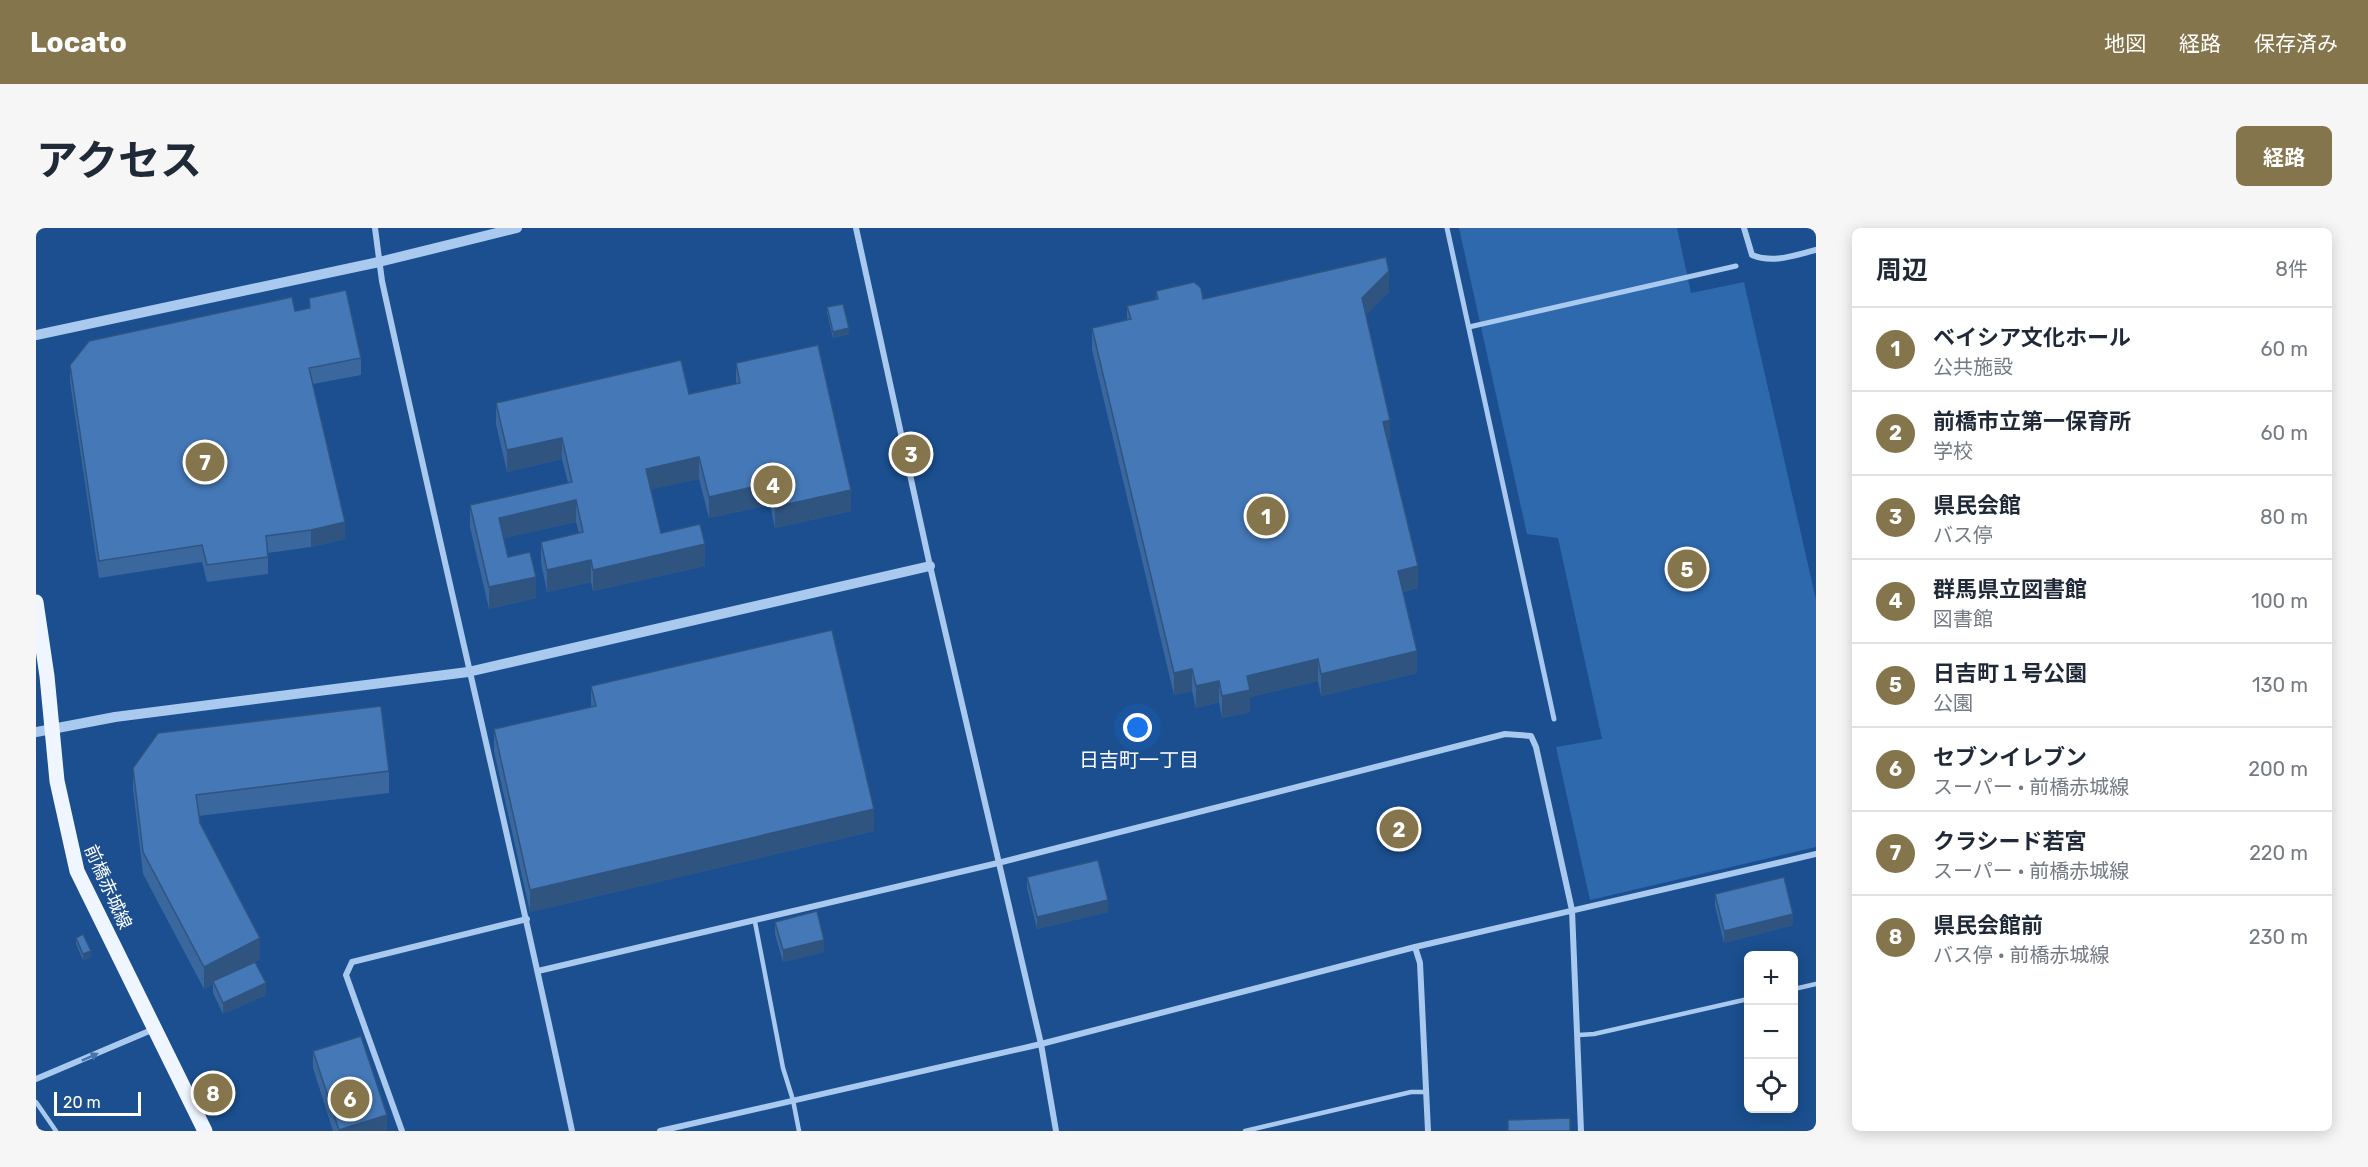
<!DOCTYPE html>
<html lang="ja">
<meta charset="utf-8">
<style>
body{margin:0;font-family:Rubik,"Noto Sans JP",sans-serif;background:#f6f6f7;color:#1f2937}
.controls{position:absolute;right:18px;bottom:18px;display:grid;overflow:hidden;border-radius:9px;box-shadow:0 3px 15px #0003}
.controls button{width:54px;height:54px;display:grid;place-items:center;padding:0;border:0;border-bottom:2px solid #e0e1e3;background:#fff;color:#1f2937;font:30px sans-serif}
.scale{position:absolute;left:18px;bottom:15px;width:87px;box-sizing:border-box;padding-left:6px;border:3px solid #fff;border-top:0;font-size:16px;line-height:21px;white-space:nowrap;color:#fff;-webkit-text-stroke:4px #1b4f8f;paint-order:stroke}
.you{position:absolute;left:1102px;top:500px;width:21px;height:21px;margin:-15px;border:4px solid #fff;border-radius:50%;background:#1a73e8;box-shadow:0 0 0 9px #1a73e833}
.badge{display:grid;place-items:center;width:39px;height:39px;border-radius:50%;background:#84754c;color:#fff;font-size:20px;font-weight:700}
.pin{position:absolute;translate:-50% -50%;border:3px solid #fff;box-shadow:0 2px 6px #0006}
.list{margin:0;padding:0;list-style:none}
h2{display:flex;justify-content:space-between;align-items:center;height:78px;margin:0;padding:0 24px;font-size:26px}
h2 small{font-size:20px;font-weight:400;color:#747a83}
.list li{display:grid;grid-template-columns:39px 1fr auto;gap:18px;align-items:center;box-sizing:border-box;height:84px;padding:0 24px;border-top:2px solid #e0e1e3}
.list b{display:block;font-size:22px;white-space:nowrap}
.list p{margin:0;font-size:20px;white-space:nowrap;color:#747a83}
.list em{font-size:20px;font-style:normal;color:#747a83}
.icon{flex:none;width:33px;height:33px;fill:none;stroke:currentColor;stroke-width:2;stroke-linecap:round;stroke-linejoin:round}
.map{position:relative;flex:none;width:1780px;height:903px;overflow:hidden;border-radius:9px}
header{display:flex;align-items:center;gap:36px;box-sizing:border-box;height:84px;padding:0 30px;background:#84754c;color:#fff}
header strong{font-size:28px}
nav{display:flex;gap:33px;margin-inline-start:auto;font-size:21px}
.intro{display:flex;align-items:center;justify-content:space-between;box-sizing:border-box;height:144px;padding:0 36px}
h1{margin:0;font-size:42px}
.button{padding:15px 27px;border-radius:9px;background:#84754c;color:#fff;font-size:21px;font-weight:700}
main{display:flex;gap:36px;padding:0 36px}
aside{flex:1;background:#fff;border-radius:9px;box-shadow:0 3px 15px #0003}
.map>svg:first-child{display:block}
</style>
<header>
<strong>Locato</strong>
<nav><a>地図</a><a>経路</a><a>保存済み</a></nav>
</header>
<div class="intro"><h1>アクセス</h1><a class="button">経路</a></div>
<main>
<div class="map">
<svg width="1780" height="903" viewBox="0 0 1780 903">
<rect width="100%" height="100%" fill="#1b4f8f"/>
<path fill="#2e69ad" d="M1423,0H1641L1655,65L1708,54L1780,372V619L1554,672L1520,519L1566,511L1522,310L1491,306Z"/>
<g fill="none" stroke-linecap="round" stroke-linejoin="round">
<g stroke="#a9c9ee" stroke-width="4.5">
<path d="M719,694L747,840L757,872L763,903"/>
<path d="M1758,761L1780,756"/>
<path d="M1543,807L1558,806L1712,771"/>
<path d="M0,874L20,903"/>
<path d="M1209,903L1375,864H1390"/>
</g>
<g stroke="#a9c9ee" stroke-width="5">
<path d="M1411,0L1518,491"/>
<path d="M1433,99L1700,38"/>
</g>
<g stroke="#a9c9ee" stroke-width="6">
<path d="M339,0L346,53C408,337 476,619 536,903"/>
<path d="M820,0L894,338L1005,816L1020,903"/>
<path d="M1708,0L1716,27C1737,36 1759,27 1780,22"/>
<path d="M1379,719L1384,735L1392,903"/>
<path d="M502,743L962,635L1469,506L1495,508L1500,519L1536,682L1545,903"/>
<path d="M0,851L118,801"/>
<path d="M366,903L310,747L316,734L491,691"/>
<path d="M624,903L1005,816L1379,719L1780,626"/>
</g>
<g stroke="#a9c9ee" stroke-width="10">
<path d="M0,107L343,34L481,0"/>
<path d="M0,504L79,489L432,444L894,338"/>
</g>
<path stroke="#f0f6ff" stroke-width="15" d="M0,374L11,448L21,553L41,643L169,903"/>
</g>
<g fill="#3a679d">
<path d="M1120,63L1167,71L1353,64L1330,87L1354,214H1352L1382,360L1367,364L1381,445L1285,468L1282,453L1214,469V484L1186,490L1183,474L1160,480L1156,463L1138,467L1056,122V100L1091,92V78L1120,71Z"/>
<path d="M273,70L325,130V147L277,156L309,311L275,319L232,325V346L171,354L166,334L63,350L34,154V137L273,80Z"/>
<path d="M791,79L813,106L797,110L791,85Z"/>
<path d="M700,135L815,283L739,300L734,277L673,290L663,251L615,261L625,305L669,338L557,363L555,354L511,364L505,335V314L543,305L540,294L468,310L472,329L500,370L453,381L434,299V277L532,255L526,231L471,244L460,196V175L653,166L700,156Z"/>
<path d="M555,458L838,603L494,684L458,523V501L555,479Z"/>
<path d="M97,540L353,543V565L163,588L164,595L224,731L218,734L230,767L187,786L177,765V756L168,761L107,646L97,561Z"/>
<path d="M991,649L1072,684L1001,701L991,660Z"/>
<path d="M1679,666L1757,697L1688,715L1679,678Z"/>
<path d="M739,694L788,724L747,734L739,706Z"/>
<path d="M40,710L55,729L47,732L40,716Z"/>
<path d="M277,823L351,903H297L277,840Z"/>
</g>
<g fill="#305480">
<path d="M1353,43V64L1326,92V70Z"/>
<path d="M813,100V106L797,110V104Z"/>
<path d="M1354,192V214L1347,215V194Z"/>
<path d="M526,210V231L471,244V222Z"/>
<path d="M663,229V251L610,263V241Z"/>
<path d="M734,255V277L673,290V269Z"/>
<path d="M815,262V283L739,300V279Z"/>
<path d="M540,272V294L463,311V290Z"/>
<path d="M309,294V311L275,319V302Z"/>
<path d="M669,316V338L557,363V342Z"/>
<path d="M555,332V354L511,364V342Z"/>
<path d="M1382,338V360L1362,365V343Z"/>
<path d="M500,349V370L453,381V359Z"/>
<path d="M1381,423V445L1285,468V446Z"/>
<path d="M1282,431V453L1214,469V484L1186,490V468L1211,448Z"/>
<path d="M1156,441V463L1138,467V445Z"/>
<path d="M1183,453V474L1160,480V458Z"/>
<path d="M838,581V603L494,684V662Z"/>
<path d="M1072,672V684L1001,701V689Z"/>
<path d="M1757,686V697L1688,715V703Z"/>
<path d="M224,710V731L178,755L177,753V756L168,761V739Z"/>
<path d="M788,712V724L747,734V722Z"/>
<path d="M55,723V729L47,732V726Z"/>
<path d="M230,755V767L187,786V775Z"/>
<path d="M351,887V903H303V902Z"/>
</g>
<g fill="#4478b7" stroke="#305480" stroke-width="1.5">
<path d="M1350,29L1353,43L1326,70L1354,192L1347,194L1382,338L1362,343L1381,423L1285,446L1282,431L1211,448L1214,462L1186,468L1183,453L1160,458L1156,441L1138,445L1056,100L1095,91L1091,78L1122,71L1120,63L1158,54L1165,60L1167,71Z"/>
<path d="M310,62L325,130L273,140L309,294L275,302L230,308L232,329L171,337L166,317L63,333L34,137L53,113L256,69L259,83L274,80L273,70Z"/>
<path d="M807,76L813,100L797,104L791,79Z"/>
<path d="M782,117L815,262L739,279L734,255L673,269L663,229L610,241L625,305L664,296L669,316L557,342L555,332L511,342L505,314L547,304L540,272L463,290L472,329L494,324L500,349L453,359L434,277L536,254L526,210L471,222L460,175L645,132L653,166L704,155L700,135Z"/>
<path d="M796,402L838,581L494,662L458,501L560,478L555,458Z"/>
<path d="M345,478L353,543L160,567L164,595L224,710L168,739L107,624L97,540L122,505Z"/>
<path d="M1062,632L1072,672L1001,689L991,649Z"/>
<path d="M1748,649L1757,686L1688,703L1679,666Z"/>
<path d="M781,683L788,712L747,722L739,694Z"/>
<path d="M47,706L55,723L47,726L40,710Z"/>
<path d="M219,734L230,755L187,775L177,753Z"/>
<path d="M325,808L351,887L303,902L277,823Z"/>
<path d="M1534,890V903H1472V892Z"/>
</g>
<defs><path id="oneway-solid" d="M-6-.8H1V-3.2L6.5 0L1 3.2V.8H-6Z" transform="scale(1.5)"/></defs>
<use fill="#4674ac" href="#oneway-solid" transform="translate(54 829) rotate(-24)"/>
<g text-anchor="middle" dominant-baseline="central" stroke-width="4.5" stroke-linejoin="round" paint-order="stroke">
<g font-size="18" fill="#fff" stroke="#1b4f8f">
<text transform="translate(72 659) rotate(66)">前橋赤城線</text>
</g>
<g font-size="20" fill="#fff" stroke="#1b4f8f">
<text x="1103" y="532">日吉町一丁目</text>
</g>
</g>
</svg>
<div class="controls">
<button>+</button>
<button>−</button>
<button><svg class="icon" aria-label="locate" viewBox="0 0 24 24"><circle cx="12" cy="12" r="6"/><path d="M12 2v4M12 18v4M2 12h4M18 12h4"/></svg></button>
</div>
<div class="scale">20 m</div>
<div class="you"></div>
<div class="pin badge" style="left:1230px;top:288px">1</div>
<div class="pin badge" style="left:1363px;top:601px">2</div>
<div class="pin badge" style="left:875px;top:226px">3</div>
<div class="pin badge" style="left:737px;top:257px">4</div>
<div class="pin badge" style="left:1651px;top:341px">5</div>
<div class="pin badge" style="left:314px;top:871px">6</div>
<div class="pin badge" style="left:169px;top:234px">7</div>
<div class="pin badge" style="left:177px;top:865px">8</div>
</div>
<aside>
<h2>周辺<small>8件</small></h2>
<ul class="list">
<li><span class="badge">1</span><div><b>ベイシア文化ホール</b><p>公共施設</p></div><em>60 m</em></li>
<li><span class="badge">2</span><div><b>前橋市立第一保育所</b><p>学校</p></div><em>60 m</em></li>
<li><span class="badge">3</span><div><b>県民会館</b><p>バス停</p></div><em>80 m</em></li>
<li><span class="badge">4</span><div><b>群馬県立図書館</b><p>図書館</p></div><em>100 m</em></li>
<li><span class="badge">5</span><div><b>日吉町１号公園</b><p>公園</p></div><em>130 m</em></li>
<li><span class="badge">6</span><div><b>セブンイレブン</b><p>スーパー · 前橋赤城線</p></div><em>200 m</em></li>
<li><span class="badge">7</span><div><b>クラシード若宮</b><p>スーパー · 前橋赤城線</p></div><em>220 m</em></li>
<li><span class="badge">8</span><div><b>県民会館前</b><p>バス停 · 前橋赤城線</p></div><em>230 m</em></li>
</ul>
</aside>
</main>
